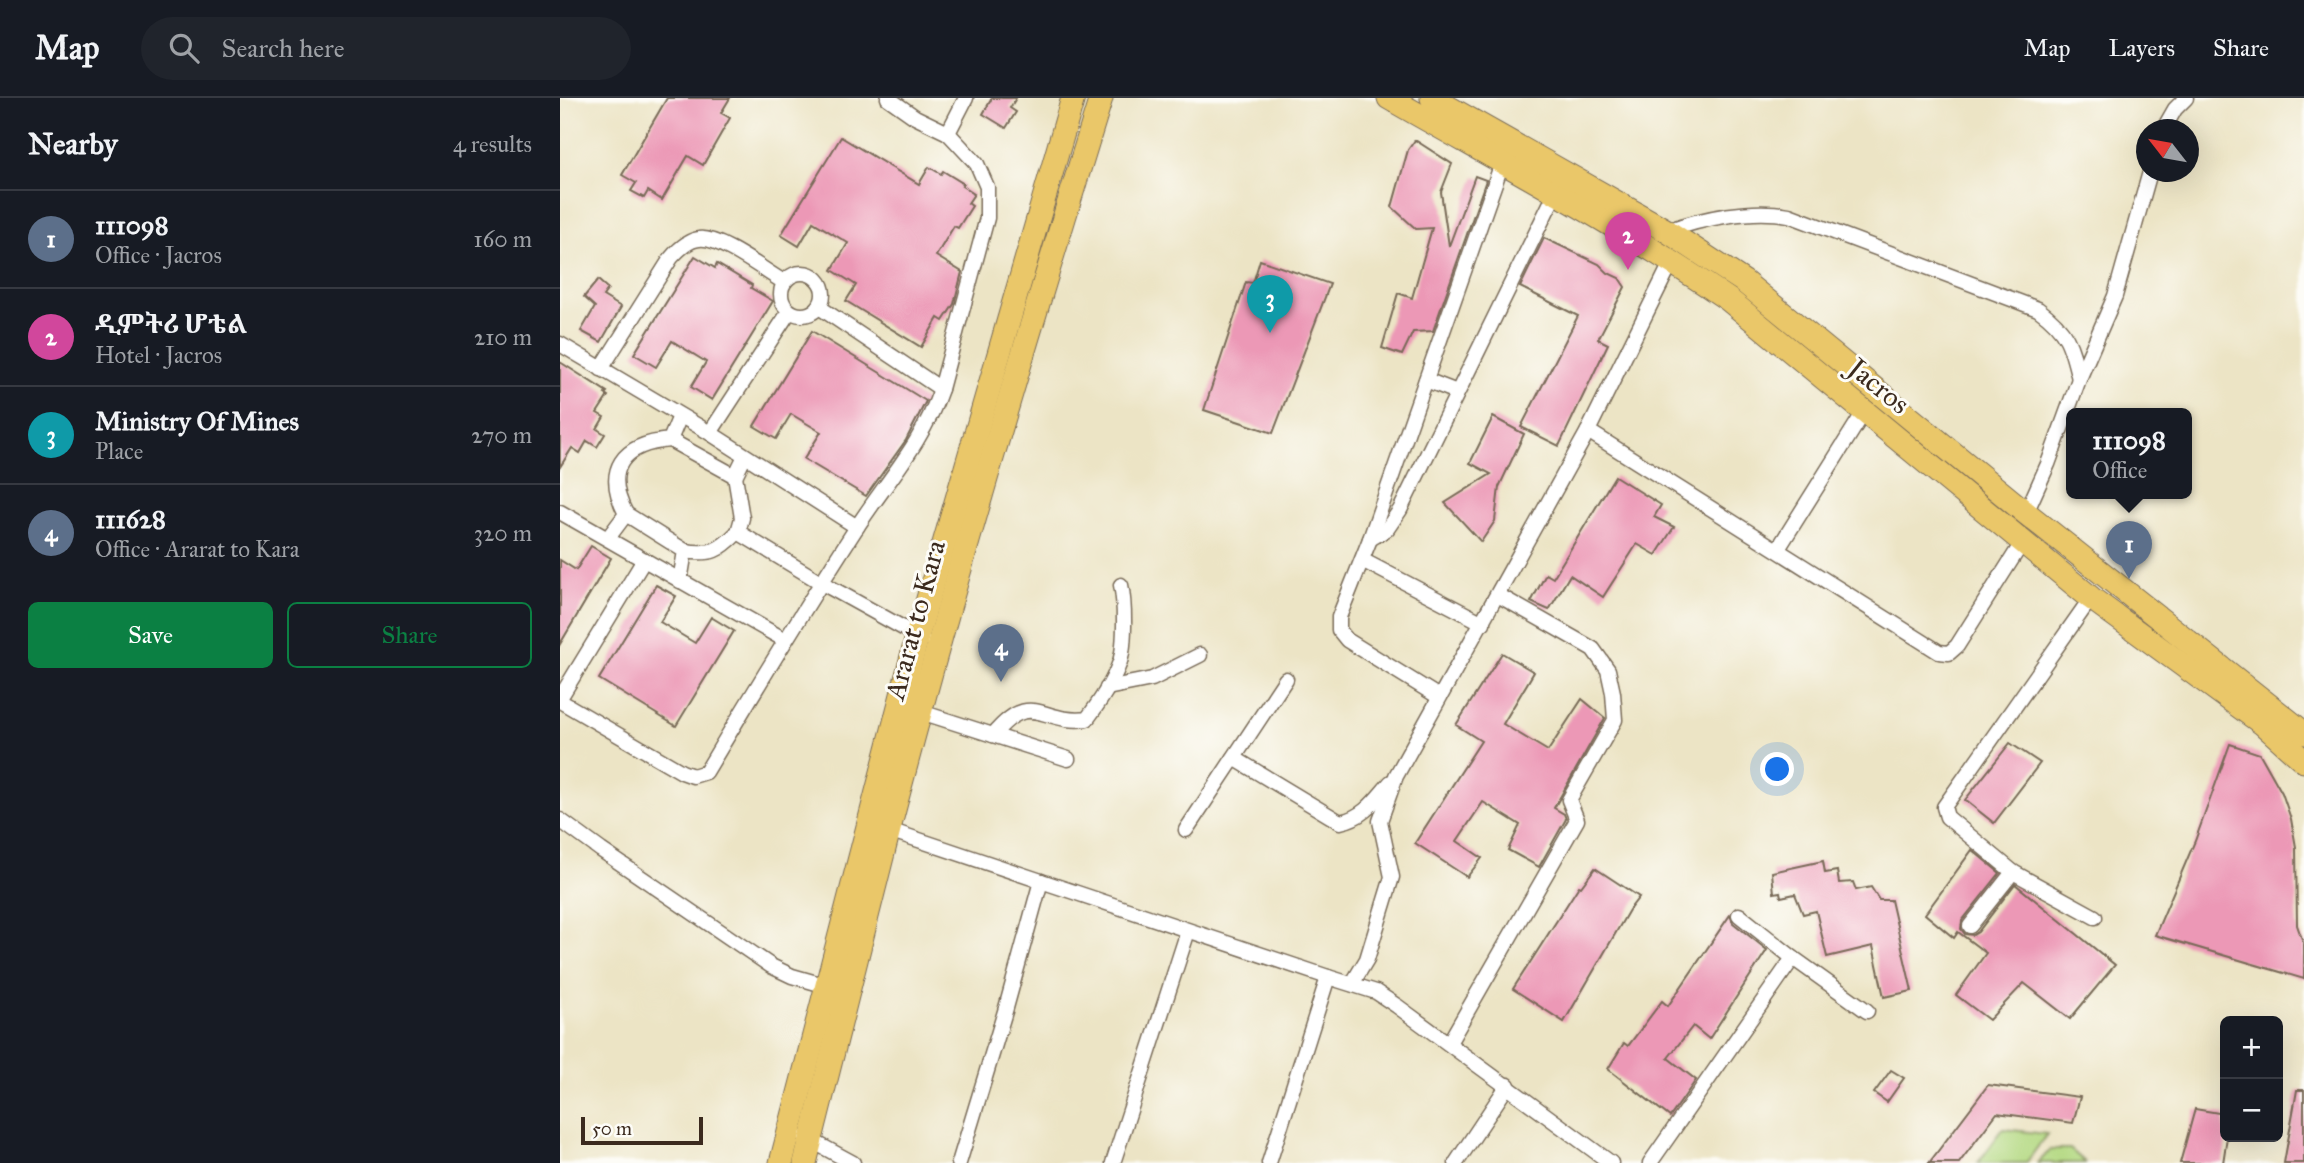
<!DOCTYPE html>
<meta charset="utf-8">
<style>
body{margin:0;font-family:"IM FELL Great Primer","Noto Serif Ethiopic",serif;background:#20242c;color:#f1f3f6}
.controls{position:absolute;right:21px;bottom:21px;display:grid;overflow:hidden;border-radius:10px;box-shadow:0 7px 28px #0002}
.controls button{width:63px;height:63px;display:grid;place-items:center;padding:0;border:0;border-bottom:2px solid #363941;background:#171b24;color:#f1f3f6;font:35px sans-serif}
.compass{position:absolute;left:1576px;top:21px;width:63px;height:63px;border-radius:50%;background:#171b24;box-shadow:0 7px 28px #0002;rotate:301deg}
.scale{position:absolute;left:21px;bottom:18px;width:122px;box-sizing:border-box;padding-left:7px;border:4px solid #3b2a1e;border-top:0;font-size:19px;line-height:24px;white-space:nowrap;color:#3b2a1e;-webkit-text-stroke:5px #fdfcf7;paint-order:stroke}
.you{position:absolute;left:1218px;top:672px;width:24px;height:24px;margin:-18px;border:5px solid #fff;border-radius:50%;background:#1a73e8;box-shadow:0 0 0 10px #1a73e833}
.badge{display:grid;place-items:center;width:46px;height:46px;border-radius:50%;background:#0b8043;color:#fff;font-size:23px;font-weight:700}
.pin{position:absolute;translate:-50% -58px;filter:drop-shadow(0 2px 4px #0008)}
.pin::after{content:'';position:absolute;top:37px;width:24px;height:21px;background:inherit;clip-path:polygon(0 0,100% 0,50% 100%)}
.popup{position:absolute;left:1506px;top:310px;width:126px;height:91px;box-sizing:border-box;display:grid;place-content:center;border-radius:10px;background:#171b24;filter:drop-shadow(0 2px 5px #0005);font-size:23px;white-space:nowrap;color:#9ea1a6}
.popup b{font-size:26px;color:#f1f3f6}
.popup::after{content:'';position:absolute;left:50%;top:100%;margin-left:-14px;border:14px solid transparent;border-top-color:#171b24}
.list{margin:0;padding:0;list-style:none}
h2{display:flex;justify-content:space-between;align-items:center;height:91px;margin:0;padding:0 28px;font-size:30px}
h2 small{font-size:23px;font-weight:400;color:#9ea1a6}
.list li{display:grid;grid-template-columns:46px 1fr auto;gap:21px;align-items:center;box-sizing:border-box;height:98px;padding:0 28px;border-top:2px solid #363941}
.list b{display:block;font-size:26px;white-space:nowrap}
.list p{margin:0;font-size:23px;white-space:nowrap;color:#9ea1a6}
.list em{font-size:23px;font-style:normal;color:#9ea1a6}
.actions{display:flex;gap:14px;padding:21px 28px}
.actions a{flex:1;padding:16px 0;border:2px solid #0b8043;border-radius:10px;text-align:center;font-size:24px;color:#0b8043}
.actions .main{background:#0b8043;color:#fff}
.icon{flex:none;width:38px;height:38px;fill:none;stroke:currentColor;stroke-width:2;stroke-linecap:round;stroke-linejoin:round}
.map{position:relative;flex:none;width:1744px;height:1065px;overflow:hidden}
header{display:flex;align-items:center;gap:42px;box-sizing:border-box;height:98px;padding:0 35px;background:#171b24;border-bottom:2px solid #363941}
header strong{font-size:33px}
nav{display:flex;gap:38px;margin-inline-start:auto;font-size:24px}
.search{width:490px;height:63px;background:#20242c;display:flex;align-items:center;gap:18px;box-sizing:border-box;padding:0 24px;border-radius:38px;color:#9ea1a6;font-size:26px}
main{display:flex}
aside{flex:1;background:#171b24}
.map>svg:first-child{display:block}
</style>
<header>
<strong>Map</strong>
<div class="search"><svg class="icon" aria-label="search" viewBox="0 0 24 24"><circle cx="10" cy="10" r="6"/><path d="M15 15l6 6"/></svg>Search here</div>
<nav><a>Map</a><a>Layers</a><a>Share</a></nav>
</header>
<main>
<aside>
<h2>Nearby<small>4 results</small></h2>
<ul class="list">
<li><span class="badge" style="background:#5c6f8a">1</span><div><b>111098</b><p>Office · Jacros</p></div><em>160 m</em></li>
<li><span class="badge" style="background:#d1479c">2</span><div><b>ዲምትሪ ሆቴል</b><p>Hotel · Jacros</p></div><em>210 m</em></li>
<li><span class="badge" style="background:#0f9aa8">3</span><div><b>Ministry Of Mines</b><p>Place</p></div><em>270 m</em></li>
<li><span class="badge" style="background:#5c6f8a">4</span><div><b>111628</b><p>Office · Ararat to Kara</p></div><em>320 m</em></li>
</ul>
<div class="actions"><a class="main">Save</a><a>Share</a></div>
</aside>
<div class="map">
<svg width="1744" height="1065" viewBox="0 0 1744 1065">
<rect width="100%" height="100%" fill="#fdfcf7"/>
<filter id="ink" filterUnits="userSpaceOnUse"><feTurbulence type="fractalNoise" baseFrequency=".0143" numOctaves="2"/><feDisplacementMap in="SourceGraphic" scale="14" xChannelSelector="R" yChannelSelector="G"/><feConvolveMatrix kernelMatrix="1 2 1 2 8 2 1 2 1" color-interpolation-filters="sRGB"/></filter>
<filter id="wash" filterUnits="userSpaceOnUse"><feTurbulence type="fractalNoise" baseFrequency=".00686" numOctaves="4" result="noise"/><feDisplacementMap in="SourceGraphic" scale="28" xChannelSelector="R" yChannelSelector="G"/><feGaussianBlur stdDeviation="1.57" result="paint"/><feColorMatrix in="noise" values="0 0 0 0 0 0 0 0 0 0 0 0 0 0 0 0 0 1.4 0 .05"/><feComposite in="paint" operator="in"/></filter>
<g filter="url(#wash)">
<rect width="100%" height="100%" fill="#ece4c5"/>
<g fill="#b4d982" stroke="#788250" stroke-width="2">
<path d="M1443,1031L1487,1036L1466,1065H1418Z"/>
<path d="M1491,1051H1510L1526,1065H1478Z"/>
</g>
<g id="blocks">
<g fill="#ec98b6">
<path d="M107,0H170L161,15L170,20L143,67L128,58L102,102L88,93L84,100L71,93L76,85L62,77Z"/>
<path d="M432,0H456L450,10L456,14L446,30L423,16Z"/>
<path d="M281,39L359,86L369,69L381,76L383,73L404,86L402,88L414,96L408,105L412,108L398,130L394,128L376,158L402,174L394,206L383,223L378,220L361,249L286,203L296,187L272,172L288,145L253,124L239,148L221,137Z"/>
<path d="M855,42L892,66L881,94L889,148L915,78L926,82L873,233L853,234L842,257L822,250L838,195L852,200L872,130L856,131L832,109L848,52Z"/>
<path d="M984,140L1039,166L1048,175L1059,180L1065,189L1038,241L1048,246L999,348L961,329L1018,218L960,189Z"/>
<path d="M135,158L155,170L157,166L192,187L191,190L213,203L152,302L131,289L146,264L112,243L96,269L74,256Z"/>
<path d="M700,162L770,186L713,335L644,312L686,184L693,185Z"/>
<path d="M38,182L48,191L43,198L61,209L41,244L21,233L35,209L24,199Z"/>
<path d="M252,233L366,303L346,342L306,398L244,361L261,334L231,316L216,341L194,328Z"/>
<path d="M0,264L47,294L45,296L48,298L37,315L44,319L37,331L45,336L37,349L27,343L20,355L12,350L0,369Z"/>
<path d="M933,319L964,336L939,389L935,423L921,444L885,405L931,376L910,365Z"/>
<path d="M1055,378L1101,407L1094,419L1114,429L1096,457L1077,446L1043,499L1010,477L989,512L971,504L986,476L993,480Z"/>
<path d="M31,448L51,460L0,546V462L16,472Z"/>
<path d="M96,487L116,498L100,524L135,545L151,519L174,533L116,628L39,581Z"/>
<path d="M942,555L974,574L943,626L988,653L1022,601L1045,620L994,710L1004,716L1006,721L979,769L948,752L960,727L923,704L897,743L922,760L907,779L855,745L921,643L896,627Z"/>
<path d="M1450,645L1480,665L1434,725L1405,702Z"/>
<path d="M1670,646L1700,656L1722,695L1731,721L1736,749L1737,827L1744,847V881L1595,837L1635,743Z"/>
<path d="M1412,752L1440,775L1402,823L1401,831L1405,836L1413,837L1418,834L1455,786L1555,867L1510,921L1464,885L1429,922L1396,897L1426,855L1398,834L1394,840L1365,816Z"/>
<path d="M1263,763L1265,775L1277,773L1279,785L1293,784L1296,792L1311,789L1319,802H1331L1352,893L1324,899L1313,848L1267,859L1256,813L1243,816L1235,796L1221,799L1220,794L1214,795L1212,774Z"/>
<path d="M1035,770L1079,799L1069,812L1004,924L953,891L1019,788L1021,789Z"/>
<path d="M1170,817L1173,825L1207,852L1149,941L1133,928L1108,960L1136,982L1110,1019L1048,971L1064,945L1068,948L1102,903L1108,908Z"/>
<path d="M1331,972L1344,980L1327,1004L1314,995Z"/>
<path d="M1428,987L1520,999L1513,1025L1437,1015L1399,1065H1369Z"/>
<path d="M1737,992H1744V1065H1724Z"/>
<path d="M1635,1011L1665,1016V1039H1667L1663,1065H1620Z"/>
</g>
</g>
</g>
<g filter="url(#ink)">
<use href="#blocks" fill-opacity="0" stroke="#796b58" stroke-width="2"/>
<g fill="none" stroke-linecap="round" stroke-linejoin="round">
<defs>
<g id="minor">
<path d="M1603,32L1615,11L1626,0"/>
<path d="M388,35L406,0"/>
<path d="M1107,133C1143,120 1191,110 1229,117L1478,211C1508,233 1511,247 1519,281"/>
<circle cx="242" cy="196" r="21"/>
<path d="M259,209L381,291"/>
<path d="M0,246L150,335L297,429"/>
<path d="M41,271L111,160C118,152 128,142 139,141C159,138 205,173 224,184"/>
<path d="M866,282L897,294"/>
<path d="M1028,333L1379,554L1389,555L1397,548L1462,445"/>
<path d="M150,335L229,214"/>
<path d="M110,342L175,378L185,358"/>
<path d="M175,378L182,420L178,434L262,485L363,541"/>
<path d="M0,414L225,542"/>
<path d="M1466,415L1488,366L1519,281L1555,198L1590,74"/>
<path d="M66,416C43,372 62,346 110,342L120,318"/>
<path d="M48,440L66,416L125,453L120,483"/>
<path d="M810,441L827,431L840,412L996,94"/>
<path d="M1218,451L1304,314"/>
<path d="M125,453C152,457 159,453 178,434"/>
<path d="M802,462L923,525"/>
<path d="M547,590L592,581L640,557"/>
<path d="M879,599L787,542L779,532V519L810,441L942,65"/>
<path d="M0,600L84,462"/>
<path d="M0,603L122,674L133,678L146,674C195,592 244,511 295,432C325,385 363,345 381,291L427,120V89L417,66L388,35L355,19L328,0"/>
<path d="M361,614L508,661"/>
<path d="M433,637C472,590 481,627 527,621C539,605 551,587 558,569C566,552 565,506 561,487"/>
<path d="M674,660L780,724C804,720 816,701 831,684"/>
<path d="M0,722L41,752L211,868L232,878L267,888"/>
<path d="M329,732L481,783"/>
<path d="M626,732L726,581"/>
<path d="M1453,774L1535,819"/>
<path d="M1179,817L1233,860L1307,913"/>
<path d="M1410,828L1453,774L1387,719L1384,709L1531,500"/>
<path d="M768,879L816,894L837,908L1051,1065"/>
<path d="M792,886L807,861L832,779L820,723L836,678L1028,333L1112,163"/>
<path d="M889,945L1017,722L1009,702L1055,622L1053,595L1048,572L1033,551L938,497"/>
<path d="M245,1039L293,1065"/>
<path d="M399,1065L446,910L481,783L768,879L709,1065"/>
<path d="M553,1065L628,833"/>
<path d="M896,1065L948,987"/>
<path d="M1090,1065L1233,860"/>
</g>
<g id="primary">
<path d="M829,0C944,66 1060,127 1169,202L1531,500L1703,626L1744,663"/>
<path d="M872,0L1107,133L1183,183L1466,415L1744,635"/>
<path d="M221,1065L357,539L513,0"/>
<path d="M245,1065C274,954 300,842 329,731C393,485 466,242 541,0"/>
</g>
</defs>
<use href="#minor" stroke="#796b58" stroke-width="17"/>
<use href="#primary" stroke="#796b58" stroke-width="25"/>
<use href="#minor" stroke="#fff" stroke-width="14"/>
<use href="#primary" stroke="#eac769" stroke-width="23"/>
</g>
</g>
<g text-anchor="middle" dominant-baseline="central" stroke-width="6" stroke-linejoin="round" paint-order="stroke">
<g font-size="28" fill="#3b2a1e" stroke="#fdfcf7">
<text transform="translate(1319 288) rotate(39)">Jacros</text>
<text transform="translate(355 522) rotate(-75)">Ararat to Kara</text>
</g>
</g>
</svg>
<div class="controls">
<button>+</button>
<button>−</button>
</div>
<svg class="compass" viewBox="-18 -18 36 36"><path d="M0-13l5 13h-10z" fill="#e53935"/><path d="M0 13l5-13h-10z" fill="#9ea1a6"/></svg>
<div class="scale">50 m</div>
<div class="you"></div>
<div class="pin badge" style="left:1569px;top:481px;background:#5c6f8a">1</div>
<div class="popup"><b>111098</b>Office</div>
<div class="pin badge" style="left:1068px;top:172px;background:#d1479c">2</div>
<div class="pin badge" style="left:710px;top:235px;background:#0f9aa8">3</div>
<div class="pin badge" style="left:441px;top:584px;background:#5c6f8a">4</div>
</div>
</main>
